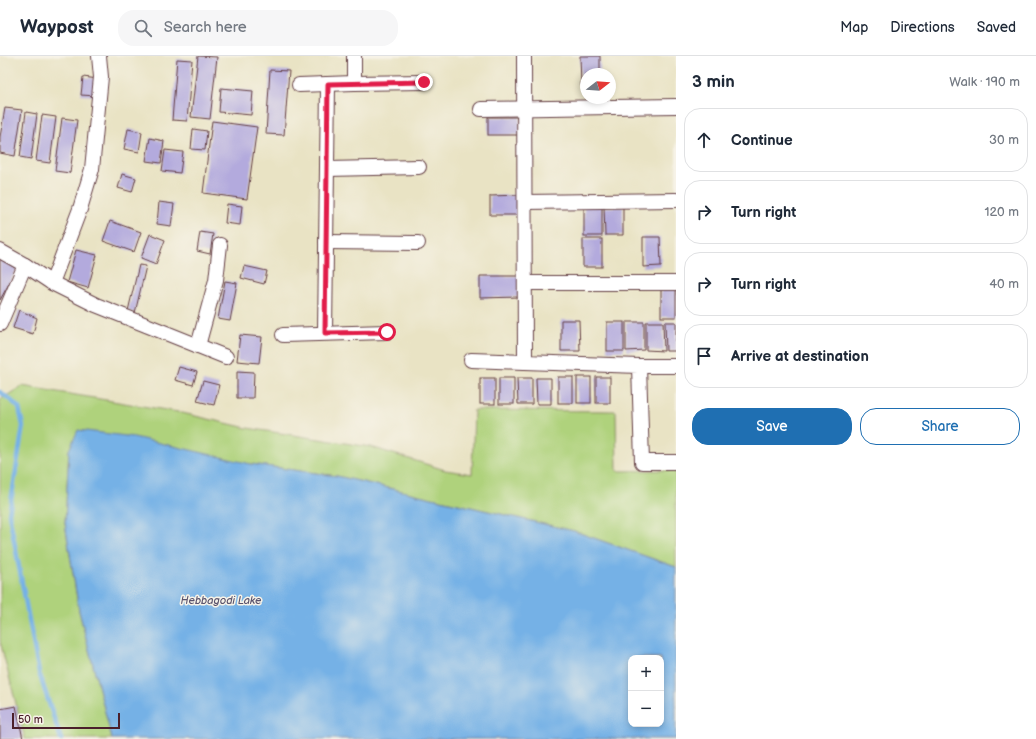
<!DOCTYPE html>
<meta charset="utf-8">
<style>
body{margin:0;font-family:"Balsamiq Sans",sans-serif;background:#f6f6f7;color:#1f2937}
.controls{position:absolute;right:12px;bottom:12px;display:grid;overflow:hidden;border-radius:8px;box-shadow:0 2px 6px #0003}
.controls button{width:36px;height:36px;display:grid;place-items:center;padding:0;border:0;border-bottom:1px solid #e0e1e3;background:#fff;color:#1f2937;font:20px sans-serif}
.compass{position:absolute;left:580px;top:12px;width:36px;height:36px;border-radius:50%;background:#fff;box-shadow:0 2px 6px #0003;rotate:73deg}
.scale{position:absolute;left:12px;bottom:10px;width:108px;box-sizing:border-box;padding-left:4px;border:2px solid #4a1f2b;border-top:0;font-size:11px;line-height:14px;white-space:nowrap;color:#4a1f2b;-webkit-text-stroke:3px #f7f3e8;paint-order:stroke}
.stop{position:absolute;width:12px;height:12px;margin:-9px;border:3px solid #e11d48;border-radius:50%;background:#fff}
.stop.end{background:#e11d48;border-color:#fff;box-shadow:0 1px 4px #0008}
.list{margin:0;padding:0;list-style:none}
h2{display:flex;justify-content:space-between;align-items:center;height:52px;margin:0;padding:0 16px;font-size:17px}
h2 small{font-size:13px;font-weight:400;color:#747a83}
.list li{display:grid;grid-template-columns:26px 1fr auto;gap:12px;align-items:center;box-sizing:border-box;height:64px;margin:0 8px 8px;padding:0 8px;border:1px solid #e0e1e3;border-radius:16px}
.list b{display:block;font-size:15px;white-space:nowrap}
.list em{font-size:13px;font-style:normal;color:#747a83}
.actions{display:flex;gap:8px;padding:12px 16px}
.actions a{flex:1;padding:9px 0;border:1px solid #1f6fb2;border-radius:16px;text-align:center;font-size:14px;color:#1f6fb2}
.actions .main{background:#1f6fb2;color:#fff}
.icon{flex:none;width:22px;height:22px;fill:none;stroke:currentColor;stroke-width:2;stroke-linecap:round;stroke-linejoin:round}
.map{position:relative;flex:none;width:676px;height:683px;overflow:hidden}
header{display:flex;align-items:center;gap:24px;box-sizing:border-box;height:56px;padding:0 20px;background:#fff;border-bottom:1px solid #e0e1e3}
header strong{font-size:19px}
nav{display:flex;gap:22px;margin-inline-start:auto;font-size:14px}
.search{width:280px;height:36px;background:#f6f6f7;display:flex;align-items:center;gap:10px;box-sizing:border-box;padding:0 14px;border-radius:16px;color:#747a83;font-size:15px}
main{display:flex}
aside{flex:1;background:#fff}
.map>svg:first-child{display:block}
</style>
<header>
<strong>Waypost</strong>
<div class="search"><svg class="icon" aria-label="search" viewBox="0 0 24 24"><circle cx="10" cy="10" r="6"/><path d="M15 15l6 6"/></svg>Search here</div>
<nav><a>Map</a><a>Directions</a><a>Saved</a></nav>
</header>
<main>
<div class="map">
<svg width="676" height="683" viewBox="0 0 676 683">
<rect width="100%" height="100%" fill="#f7f3e8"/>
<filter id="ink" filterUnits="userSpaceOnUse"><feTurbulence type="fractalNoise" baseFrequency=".025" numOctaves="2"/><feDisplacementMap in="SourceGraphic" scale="8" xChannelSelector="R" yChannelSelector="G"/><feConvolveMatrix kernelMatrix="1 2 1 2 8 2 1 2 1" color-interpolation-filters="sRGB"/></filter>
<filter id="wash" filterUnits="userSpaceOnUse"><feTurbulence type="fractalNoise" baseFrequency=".012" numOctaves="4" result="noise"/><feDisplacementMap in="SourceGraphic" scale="16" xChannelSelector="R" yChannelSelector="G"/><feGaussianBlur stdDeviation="0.9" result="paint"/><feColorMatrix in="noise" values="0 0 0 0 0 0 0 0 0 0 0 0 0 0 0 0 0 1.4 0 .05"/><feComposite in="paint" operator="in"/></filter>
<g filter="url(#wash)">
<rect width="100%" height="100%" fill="#e9e3c4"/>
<path fill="#afd27b" stroke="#7c7853" d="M22,330L178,356L247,372L371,391L445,414L472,418L474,354L616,355L617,415L676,414V511L574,475L337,420L251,408L69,394L65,467L79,555L112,683H25L0,585V344Z"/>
<path fill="#74b1e6" stroke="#5f6888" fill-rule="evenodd" d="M78,374L134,381L251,408L337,420L574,475L676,511V683H112L79,555L65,467L69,394ZM631,602H661V668H631Z"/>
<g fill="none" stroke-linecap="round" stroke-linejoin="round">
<path stroke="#74b1e6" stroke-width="4.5" d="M0,336L12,345L19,352L23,370L9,458L39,617L61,683"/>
</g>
<g id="blocks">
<g fill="#b3aadd">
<path d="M198,0L217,1L210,63L191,61Z"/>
<path d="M580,0H600V18H586V30H581Z"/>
<path d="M177,3L192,4L187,65L172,64Z"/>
<path d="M270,14L289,15L284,79L266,78Z"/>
<path d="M83,21L98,23L96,40L81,39Z"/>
<path d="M221,32L253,35L251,59L219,56Z"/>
<path d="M5,52L22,54L15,100L0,97V81Z"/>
<path d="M26,56L37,58L31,103L20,101Z"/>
<path d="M42,59L56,61L50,107L36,105Z"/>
<rect x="488" y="61" width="32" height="18"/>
<path d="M62,62L77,64L70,117L55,115Z"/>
<path d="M212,65L257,71L247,143L203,137Z"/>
<path d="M128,73L142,76L139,96L124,93Z"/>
<path d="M193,73L207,75L205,94L191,93Z"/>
<path d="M150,82L164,85L161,107L146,105Z"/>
<path d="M165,94L183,96L180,117L162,115Z"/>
<path d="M122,118L136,122L132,136L118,132Z"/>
<path d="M520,139V159H490V140Z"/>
<path d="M159,146L174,148L171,170L157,168Z"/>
<path d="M227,148L242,150L240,169L225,167Z"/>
<rect x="584" y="149" width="18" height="31"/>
<path d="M604,151H623V179H605Z"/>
<path d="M110,165L141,176L134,196L103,185Z"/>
<path d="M200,176L213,178L210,198L197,195Z"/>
<path d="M150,178L165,184L156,208L141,202Z"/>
<path d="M643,181H660L661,210L643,211Z"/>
<rect x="583" y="183" width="19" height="28"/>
<path d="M76,194L97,199L88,232L67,226Z"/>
<path d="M0,203L17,213L0,244Z"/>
<path d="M139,209L146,210L135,257L128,255Z"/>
<path d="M244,210L267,215L264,228L241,222Z"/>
<path d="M480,220H520V241L480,242Z"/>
<path d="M225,225L237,227L230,265L218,263Z"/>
<rect x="661" y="231" width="15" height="30"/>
<path d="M19,254L37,262L33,278L13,272Z"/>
<path d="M561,264H579L580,295H561Z"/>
<rect x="607" y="266" width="17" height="29"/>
<path d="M626,266H644V294L626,295Z"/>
<path d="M646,266H663L664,295L646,294Z"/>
<path d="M665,266H676V295H666Z"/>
<path d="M240,279L262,281L259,307L237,305Z"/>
<path d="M179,311L197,316L193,329L175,324Z"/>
<path d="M237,315L254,316L253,342H237Z"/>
<rect x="558" y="321" width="15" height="26"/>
<rect x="577" y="321" width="14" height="26"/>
<rect x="596" y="321" width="14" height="26"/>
<rect x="480" y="322" width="15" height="26"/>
<rect x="499" y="322" width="15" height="26"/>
<path d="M517,322H532V348H518Z"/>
<path d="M536,322H551V348H537Z"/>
<path d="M203,325L219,329L214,349L197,345Z"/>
<path d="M16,650L23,683H0V653Z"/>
</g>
</g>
</g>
<g filter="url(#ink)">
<use href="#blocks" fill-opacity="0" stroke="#623c42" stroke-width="1"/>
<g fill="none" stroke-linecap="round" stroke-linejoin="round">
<defs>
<g id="street">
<path d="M354,0V27L424,26"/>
<path d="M524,0L525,306L639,310L642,406H676"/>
<path d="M299,29L354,27"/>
<path d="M481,53L676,50"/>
<path d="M327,113L419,111"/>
<path d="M525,146L676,144"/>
<path d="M326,186L418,187"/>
<path d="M0,195L25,209L0,268"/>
<path d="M25,209L52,227L80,153L92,113L101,21L99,0"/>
<path d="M52,227L96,249L226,301"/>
<path d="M525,227H676"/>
<path d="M325,277L328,28"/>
<path d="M283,279L387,276"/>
<path d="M198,290L216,224L220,189"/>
<path d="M471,304L525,306"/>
<path d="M639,310H676"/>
</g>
</defs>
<use href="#street" stroke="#623c42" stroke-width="16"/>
<use href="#street" stroke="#fff" stroke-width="14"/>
</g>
</g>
<g fill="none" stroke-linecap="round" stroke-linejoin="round" filter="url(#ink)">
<path stroke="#e11d48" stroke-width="5" d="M387,276L325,277L328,28L424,26"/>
</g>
<g text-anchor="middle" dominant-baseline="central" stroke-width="3" stroke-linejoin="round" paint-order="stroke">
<g font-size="11" font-style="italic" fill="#59526c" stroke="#f7f3e8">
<text x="221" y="544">Hebbagodi Lake</text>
</g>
</g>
</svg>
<div class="controls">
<button>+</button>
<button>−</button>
</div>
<svg class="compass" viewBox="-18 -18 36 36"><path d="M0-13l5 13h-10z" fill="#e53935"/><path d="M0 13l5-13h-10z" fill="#747a83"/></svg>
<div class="scale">50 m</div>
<div class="stop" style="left:387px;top:276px"></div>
<div class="stop end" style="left:424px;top:26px"></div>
</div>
<aside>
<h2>3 min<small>Walk · 190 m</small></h2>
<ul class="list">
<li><svg class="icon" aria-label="ahead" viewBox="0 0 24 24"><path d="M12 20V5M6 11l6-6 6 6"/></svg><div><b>Continue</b></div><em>30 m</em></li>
<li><svg class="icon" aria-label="right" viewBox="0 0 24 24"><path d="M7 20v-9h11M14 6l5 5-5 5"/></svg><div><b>Turn right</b></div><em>120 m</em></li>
<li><svg class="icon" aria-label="right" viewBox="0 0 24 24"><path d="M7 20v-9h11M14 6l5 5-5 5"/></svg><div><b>Turn right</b></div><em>40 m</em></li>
<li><svg class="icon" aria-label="arrive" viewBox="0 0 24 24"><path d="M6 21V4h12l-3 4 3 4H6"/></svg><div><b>Arrive at destination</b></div></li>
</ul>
<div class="actions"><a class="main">Save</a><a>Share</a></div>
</aside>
</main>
